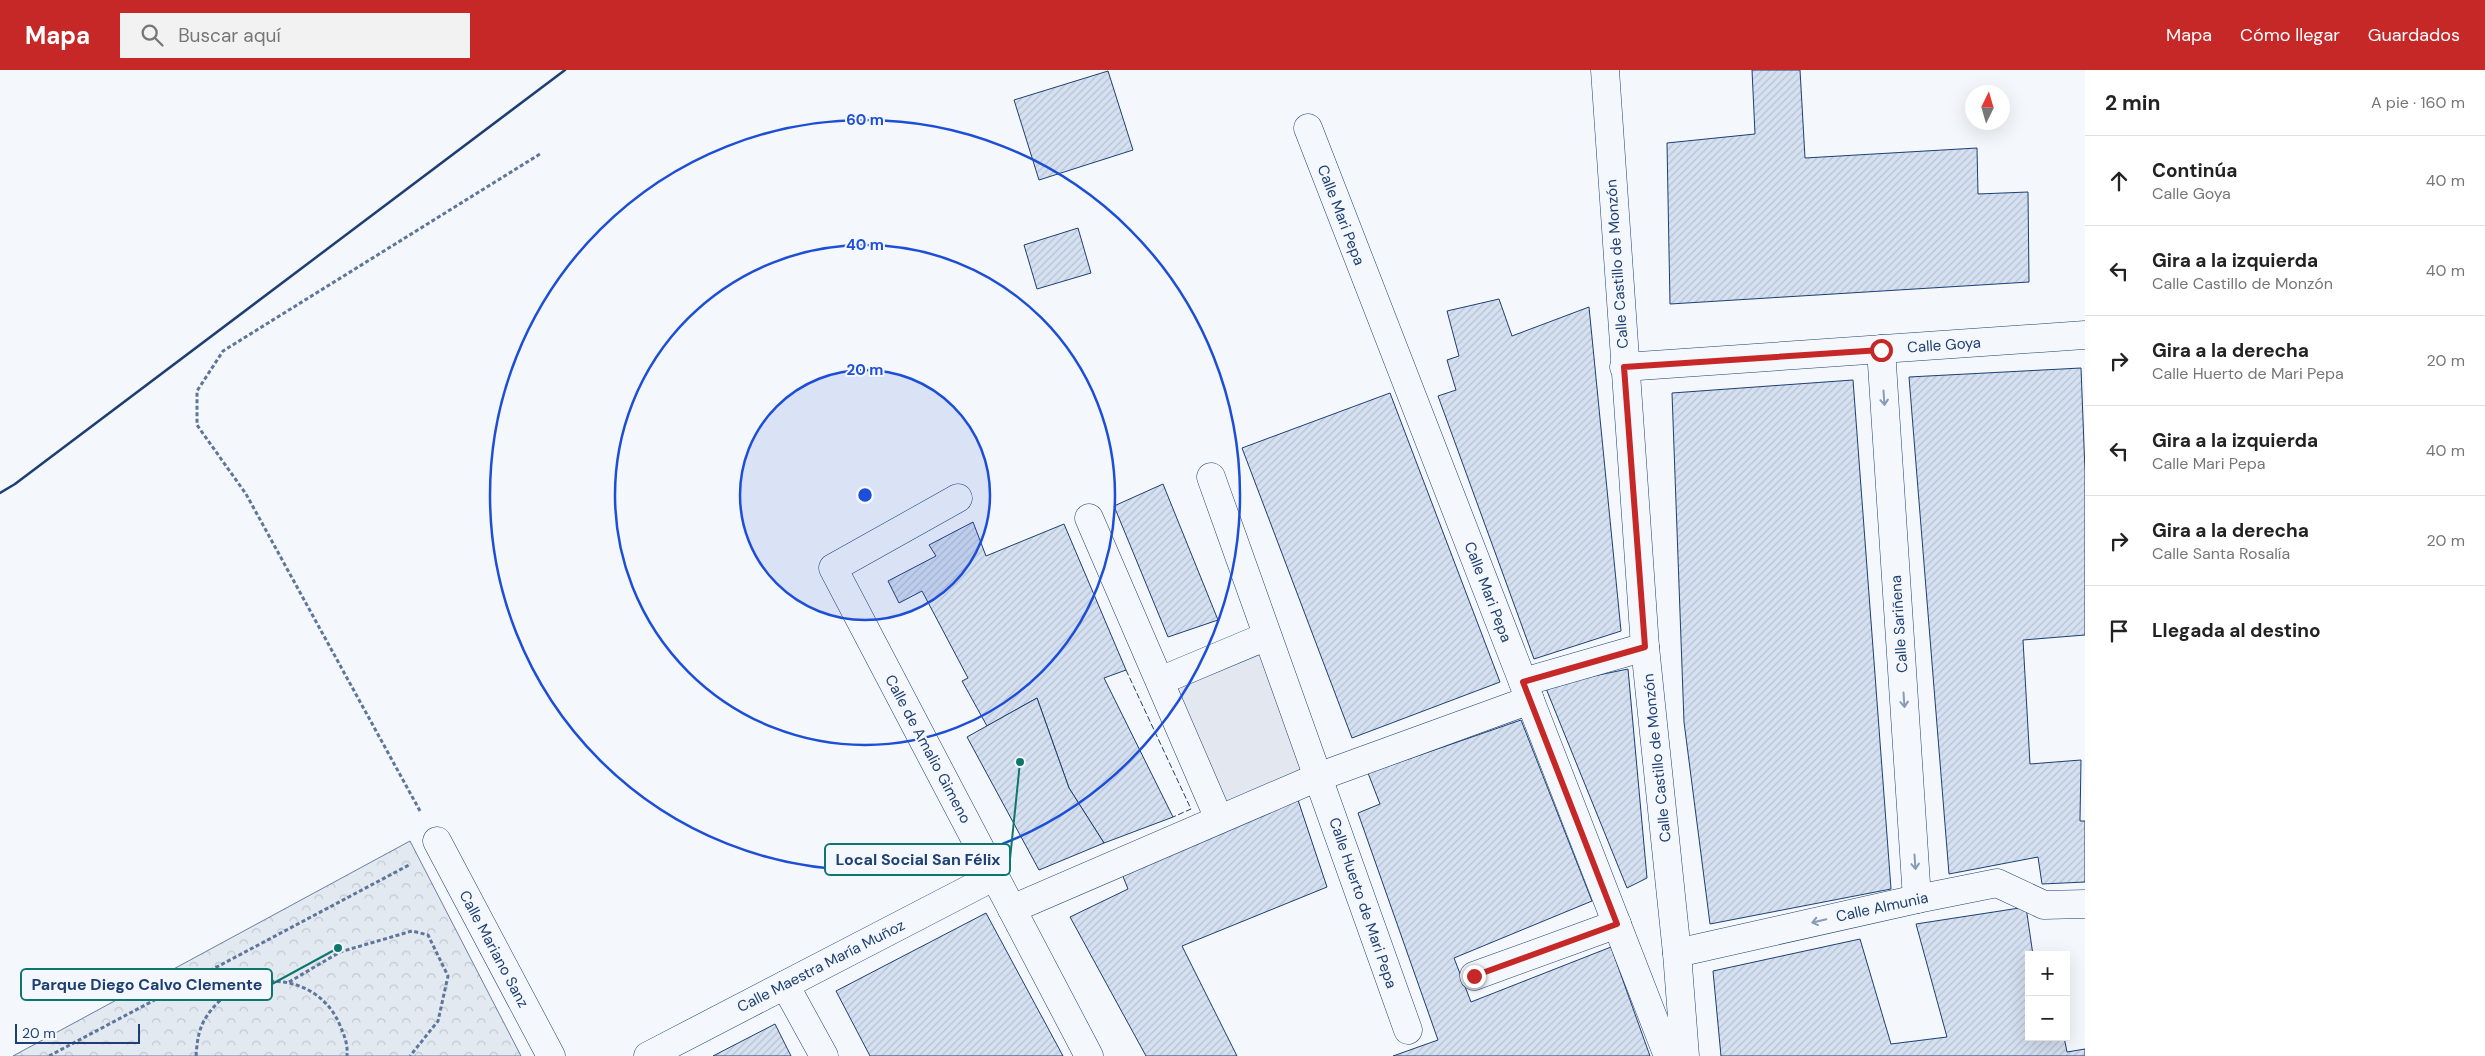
<!DOCTYPE html>
<html lang="es">
<meta charset="utf-8">
<style>
body{margin:0;font-family:"DM Sans",sans-serif;background:#f2f2f2;color:#222}
.controls{position:absolute;right:15px;bottom:15px;display:grid;overflow:hidden;border-radius:0px;box-shadow:0 5px 20px #0002}
.controls button{width:45px;height:45px;display:grid;place-items:center;padding:0;border:0;border-bottom:1px solid #e0e0e0;background:#fff;color:#222;font:25px sans-serif}
.compass{position:absolute;left:1965px;top:15px;width:45px;height:45px;border-radius:50%;background:#fff;box-shadow:0 5px 20px #0002;rotate:5deg}
.scale{position:absolute;left:15px;bottom:12px;width:125px;box-sizing:border-box;padding-left:5px;border:2px solid #1d3f73;border-top:0;font-size:14px;line-height:18px;white-space:nowrap;color:#1d3f73;-webkit-text-stroke:4px #f4f7fb;paint-order:stroke}
.stop{position:absolute;width:15px;height:15px;margin:-11px;border:4px solid #c62828;border-radius:50%;background:#fff}
.stop.end{background:#c62828;border-color:#fff;box-shadow:0 1px 5px #0008}
.list{margin:0;padding:0;list-style:none}
h2{display:flex;justify-content:space-between;align-items:center;height:65px;margin:0;padding:0 20px;font-size:21px}
h2 small{font-size:16px;font-weight:400;color:#767676}
.list li{display:grid;grid-template-columns:32px 1fr auto;gap:15px;align-items:center;box-sizing:border-box;height:90px;padding:0 20px;border-top:1px solid #e0e0e0}
.list b{display:block;font-size:19px;white-space:nowrap}
.list p{margin:0;font-size:16px;white-space:nowrap;color:#767676}
.list em{font-size:16px;font-style:normal;color:#767676}
.icon{flex:none;width:28px;height:28px;fill:none;stroke:currentColor;stroke-width:2;stroke-linecap:round;stroke-linejoin:round}
.map{position:relative;flex:none;width:2085px;height:986px;overflow:hidden}
header{display:flex;align-items:center;gap:30px;box-sizing:border-box;height:70px;padding:0 25px;background:#c62828;color:#fff}
header strong{font-size:24px}
nav{display:flex;gap:28px;margin-inline-start:auto;font-size:18px}
.search{width:350px;height:45px;background:#f2f2f2;display:flex;align-items:center;gap:12px;box-sizing:border-box;padding:0 18px;border-radius:0px;color:#767676;font-size:19px}
main{display:flex}
aside{flex:1;background:#fff}
.map>svg:first-child{display:block}
</style>
<header>
<strong>Mapa</strong>
<div class="search"><svg class="icon" aria-label="search" viewBox="0 0 24 24"><circle cx="10" cy="10" r="6"/><path d="M15 15l6 6"/></svg>Buscar aquí</div>
<nav><a>Mapa</a><a>Cómo llegar</a><a>Guardados</a></nav>
</header>
<main>
<div class="map">
<svg width="2085" height="986" viewBox="0 0 2085 986">
<defs>
<pattern id="park-crowns" width="20" height="18" patternUnits="userSpaceOnUse" patternTransform="scale(1.25)"><rect width="20" height="18" fill="#e3e9f0"/><path d="M2 6a3 3 0 1 1 6 0M12 15a3 3 0 1 1 6 0" fill="none" stroke="#c2c9d1"/></pattern>
<pattern id="building-hatch" width="6" height="6" patternUnits="userSpaceOnUse" patternTransform="scale(1.25)"><rect width="6" height="6" fill="#d5e0f0"/><path d="M-1 1l2-2M0 6l6-6M5 7l2-2" fill="none" stroke="#b6c1d1"/></pattern>
</defs>
<rect width="100%" height="100%" fill="#f4f7fb"/>
<path fill="url(#park-crowns)" stroke="#687fa3" d="M410,771L521,986H13Z"/>
<path fill="#e3e8f0" stroke="#687fa3" d="M1267,566L1318,707L1219,749L1160,611Z"/>
<g fill="url(#building-hatch)" stroke="#1d3f73">
<path d="M1752,0H1800L1805,88L1977,78L1978,124L2028,122L2029,212L1670,234L1667,73L1755,64Z"/>
<path d="M1108,1L1133,80L1039,110L1014,30Z"/>
<path d="M1078,158L1091,203L1037,219L1024,175Z"/>
<path d="M1499,229L1512,266L1589,237L1621,561L1534,589L1438,326L1456,320L1447,290L1459,286L1447,241Z"/>
<path d="M2081,298L2085,401V565L2023,570L2030,694L2081,690L2080,751H2085V812L2042,814L2038,787L1949,804L1909,307Z"/>
<path d="M1853,310L1891,819L1710,854L1684,652L1672,323Z"/>
<path d="M1390,323L1500,612L1352,668L1242,378Z"/>
<path d="M1163,414L1218,550L1168,567L1114,436Z"/>
<path d="M973,452L986,486L1064,454L1126,600L1104,608L1173,747L1104,773L1069,718L1037,628L987,656L962,611L968,608L922,521L899,533L888,511L936,486L929,475Z"/>
<path d="M1628,599L1647,808L1627,818L1545,616Z"/>
<path d="M1037,628L1069,718L1104,773L1039,800L967,667Z"/>
<path d="M1521,650L1592,831L1454,888L1471,932L1611,877L1650,986H1393L1438,970L1358,743L1380,734L1368,703Z"/>
<path d="M1298,730L1327,817L1182,876L1237,986H1146L1070,847L1128,819L1122,804Z"/>
<path d="M2026,837L2033,885H2029V967H2064L2067,982L2085,979V986H1721L1713,901L1860,869L1891,974L1947,967L1916,854Z"/>
<path d="M986,843L1063,986H870L836,921Z"/>
<path d="M775,954L791,986H713Z"/>
</g>
<g fill="none" stroke-linecap="round" stroke-linejoin="round">
<defs>
<g id="pedestrian">
<path d="M1523,612L1645,577"/>
<path d="M1318,707L1530,630"/>
<path d="M1917,829L1997,813L2044,835L2085,834"/>
</g>
<g id="minor">
<path d="M1308,58L1668,986"/>
<path d="M1624,297L2085,265"/>
<path d="M1211,407L1408,960"/>
<path d="M958,428L833,498L1089,986"/>
<path d="M1089,448L1219,749"/>
<path d="M1160,611L1267,566"/>
<path d="M437,771L551,986"/>
<path d="M1012,839L1318,707"/>
<path d="M1677,883L1917,829L1881,279"/>
<path d="M1474,906L1617,854"/>
<path d="M785,915L824,986"/>
<path d="M648,986L995,806"/>
</g>
<path id="secondary" d="M1605,0L1645,577L1677,883L1685,986"/>
</defs>
<use href="#pedestrian" stroke="#1d3f73" stroke-width="29"/>
<use href="#minor" stroke="#1d3f73" stroke-width="29"/>
<use href="#secondary" stroke="#1d3f73" stroke-width="29"/>
<g stroke="#5e769c" stroke-width="3" stroke-dasharray="4 2.5" stroke-linecap="butt">
<path d="M420,741L246,424L197,355V321L223,281L540,84"/>
<path d="M289,912L340,882L412,861L428,865L448,906L438,951L410,986"/>
<path d="M49,986L409,795"/>
<path d="M196,986C197,973 198,961 205,949C235,898 314,898 339,953C344,965 348,973 347,986"/>
</g>
<use href="#pedestrian" stroke="#f4f7fb" stroke-width="28"/>
<use href="#minor" stroke="#f4f7fb" stroke-width="28"/>
<use href="#secondary" stroke="#f4f7fb" stroke-width="28"/>
<path stroke="#1d3f73" stroke-width="1" stroke-dasharray="6 2.5" stroke-linecap="butt" d="M1126,600L1191,739L1173,747"/>
<path stroke="#1d3f73" stroke-width="2.5" d="M0,423L15,414L565,0"/>
</g>
<defs><path id="oneway-shaft" d="M-6 0H5M1.5-3L5.5 0L1.5 3" fill="none" stroke-width="1.6" stroke-linecap="round" stroke-linejoin="round" transform="scale(1.25)"/></defs>
<g stroke="#889bb7">
<use href="#oneway-shaft" transform="translate(1884 328) rotate(86)"/>
<use href="#oneway-shaft" transform="translate(1904 630) rotate(86)"/>
<use href="#oneway-shaft" transform="translate(1915 792) rotate(86)"/>
<use href="#oneway-shaft" transform="translate(1819 851) rotate(167)"/>
</g>
<g fill="none" stroke-linecap="round" stroke-linejoin="round">
<path stroke="#c62828" stroke-width="6" d="M1474,906L1617,854L1523,612L1645,577L1624,297L1881,280"/>
</g>
<circle cx="865" cy="425" r="125" fill="#1d4ed8" fill-opacity=".12"/>
<g fill="none" stroke="#1d4ed8" stroke-width="2.5">
<circle cx="865" cy="425" r="125"/>
<circle cx="865" cy="425" r="250"/>
<circle cx="865" cy="425" r="375"/>
</g>
<g text-anchor="middle" dominant-baseline="central" stroke-width="4" stroke-linejoin="round" paint-order="stroke">
<g font-size="15" fill="#1d3f73" stroke="#f4f7fb">
<text transform="translate(1341 145) rotate(69)">Calle Mari Pepa</text>
<text transform="translate(1617 194) rotate(-94)">Calle Castillo de Monzón</text>
<text transform="translate(1944 275) rotate(-4)">Calle Goya</text>
<text transform="translate(1488 522) rotate(69)">Calle Mari Pepa</text>
<text transform="translate(1899 554) rotate(-94)">Calle Sariñena</text>
<text transform="translate(928 679) rotate(62)">Calle de Amalio Gimeno</text>
<text transform="translate(1657 688) rotate(-96)">Calle Castillo de Monzón</text>
<text transform="translate(1363 833) rotate(71)">Calle Huerto de Mari Pepa</text>
<text transform="translate(1882 837) rotate(-12)">Calle Almunia</text>
<text transform="translate(494 879) rotate(62)">Calle Mariano Sanz</text>
<text transform="translate(821 896) rotate(-27)">Calle Maestra María Muñoz</text>
</g>
</g>
<circle cx="865" cy="425" r="8" fill="#1d4ed8" stroke="#f4f7fb" stroke-width="2.5"/>
<g font-size="15" text-anchor="middle" font-weight="bold" fill="#1d4ed8" stroke="#f4f7fb" stroke-width="4" stroke-linejoin="round" paint-order="stroke">
<text x="865" y="55">60 m</text>
<text x="865" y="180">40 m</text>
<text x="865" y="305">20 m</text>
</g>
<path fill="none" stroke="#0f766e" stroke-width="2" d="M1020 692L1010 789M338 878L272 914"/>
<g fill="#0f766e" stroke="#f4f7fb" stroke-width="2">
<circle cx="1020" cy="692" r="5"/>
<circle cx="338" cy="878" r="5"/>
</g>
<g fill="#f4f7fb" stroke="#0f766e" stroke-width="2">
<rect x="825" y="774" width="185" height="31" rx="5"/>
<rect x="21" y="899" width="251" height="31" rx="5"/>
</g>
<g font-size="16" text-anchor="middle" font-weight="bold" fill="#1d3f73">
<text x="918" y="795">Local Social San Félix</text>
<text x="147" y="920">Parque Diego Calvo Clemente</text>
</g>
</svg>
<div class="controls">
<button>+</button>
<button>−</button>
</div>
<svg class="compass" viewBox="-18 -18 36 36"><path d="M0-13l5 13h-10z" fill="#e53935"/><path d="M0 13l5-13h-10z" fill="#767676"/></svg>
<div class="scale">20 m</div>
<div class="stop" style="left:1881px;top:280px"></div>
<div class="stop end" style="left:1474px;top:906px"></div>
</div>
<aside>
<h2>2 min<small>A pie · 160 m</small></h2>
<ul class="list">
<li><svg class="icon" aria-label="ahead" viewBox="0 0 24 24"><path d="M12 20V5M6 11l6-6 6 6"/></svg><div><b>Continúa</b><p>Calle Goya</p></div><em>40 m</em></li>
<li><svg class="icon" aria-label="left" viewBox="0 0 24 24"><path d="M17 20v-9H6M10 6l-5 5 5 5"/></svg><div><b>Gira a la izquierda</b><p>Calle Castillo de Monzón</p></div><em>40 m</em></li>
<li><svg class="icon" aria-label="right" viewBox="0 0 24 24"><path d="M7 20v-9h11M14 6l5 5-5 5"/></svg><div><b>Gira a la derecha</b><p>Calle Huerto de Mari Pepa</p></div><em>20 m</em></li>
<li><svg class="icon" aria-label="left" viewBox="0 0 24 24"><path d="M17 20v-9H6M10 6l-5 5 5 5"/></svg><div><b>Gira a la izquierda</b><p>Calle Mari Pepa</p></div><em>40 m</em></li>
<li><svg class="icon" aria-label="right" viewBox="0 0 24 24"><path d="M7 20v-9h11M14 6l5 5-5 5"/></svg><div><b>Gira a la derecha</b><p>Calle Santa Rosalía</p></div><em>20 m</em></li>
<li><svg class="icon" aria-label="arrive" viewBox="0 0 24 24"><path d="M6 21V4h12l-3 4 3 4H6"/></svg><div><b>Llegada al destino</b></div></li>
</ul>
</aside>
</main>
